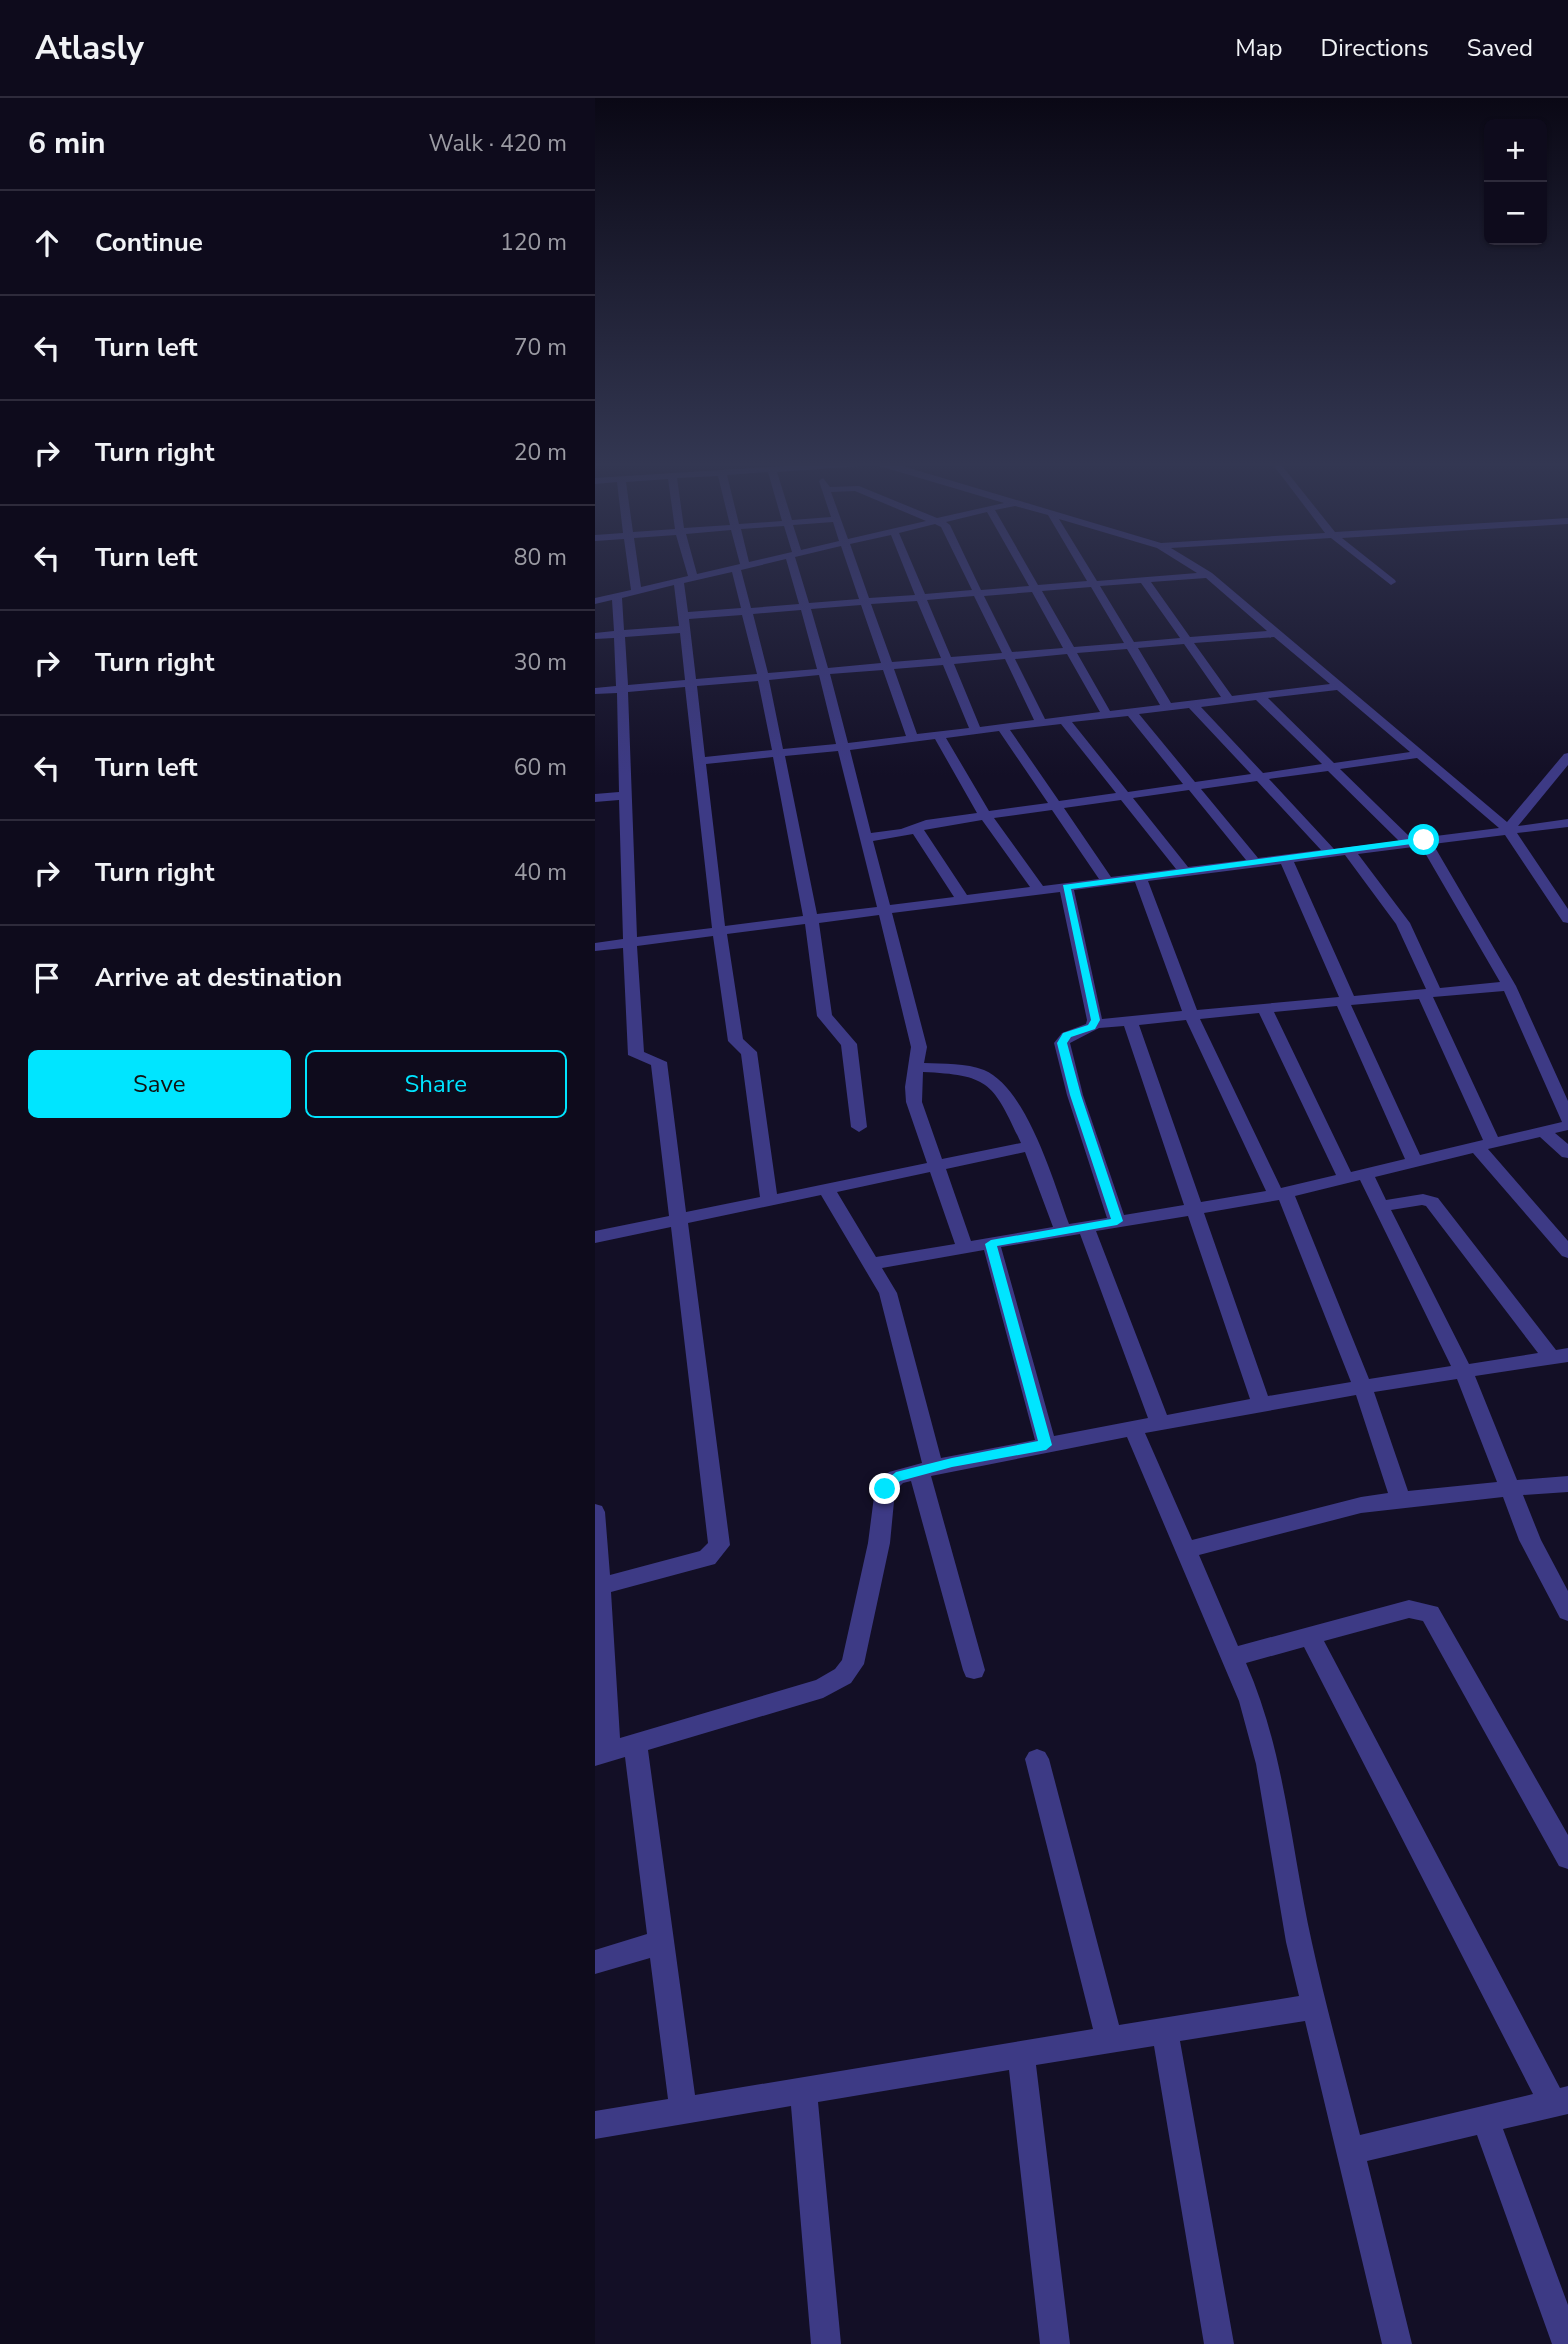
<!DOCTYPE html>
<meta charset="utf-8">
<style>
body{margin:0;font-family:"Nunito Sans",sans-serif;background:#171425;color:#f1f3f6}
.controls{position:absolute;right:21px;top:21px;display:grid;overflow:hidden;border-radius:10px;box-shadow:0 2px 5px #0004}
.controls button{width:63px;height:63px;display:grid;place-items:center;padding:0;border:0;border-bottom:2px solid #2e2b3b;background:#0e0b1c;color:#f1f3f6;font:35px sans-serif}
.stop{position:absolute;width:21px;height:21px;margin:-16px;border:5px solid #00e5ff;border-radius:50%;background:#fff}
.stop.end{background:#00e5ff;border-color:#fff;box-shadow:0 2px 7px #0008}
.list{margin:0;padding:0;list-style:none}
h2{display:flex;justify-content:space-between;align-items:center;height:91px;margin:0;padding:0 28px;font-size:30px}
h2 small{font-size:23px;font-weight:400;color:#9b9ba3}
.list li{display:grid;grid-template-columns:46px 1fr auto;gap:21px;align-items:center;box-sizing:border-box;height:105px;padding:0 28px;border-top:2px solid #2e2b3b}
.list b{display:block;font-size:26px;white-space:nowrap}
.list em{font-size:23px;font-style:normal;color:#9b9ba3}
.actions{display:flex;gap:14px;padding:21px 28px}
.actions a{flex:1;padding:16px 0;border:2px solid #00e5ff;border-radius:10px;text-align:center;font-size:24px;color:#00e5ff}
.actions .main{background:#00e5ff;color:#111}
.icon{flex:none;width:38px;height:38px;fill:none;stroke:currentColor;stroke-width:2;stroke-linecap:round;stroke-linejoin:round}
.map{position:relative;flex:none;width:973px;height:2246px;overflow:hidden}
header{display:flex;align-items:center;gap:42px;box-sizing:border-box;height:98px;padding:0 35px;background:#0e0b1c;border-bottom:2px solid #2e2b3b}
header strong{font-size:33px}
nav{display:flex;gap:38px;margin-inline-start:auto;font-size:24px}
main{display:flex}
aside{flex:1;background:#0e0b1c}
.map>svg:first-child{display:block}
</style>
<header>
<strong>Atlasly</strong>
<nav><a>Map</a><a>Directions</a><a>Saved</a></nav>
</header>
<main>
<aside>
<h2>6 min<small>Walk · 420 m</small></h2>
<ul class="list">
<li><svg class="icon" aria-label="ahead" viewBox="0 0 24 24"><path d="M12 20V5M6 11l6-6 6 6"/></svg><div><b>Continue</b></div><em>120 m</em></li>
<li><svg class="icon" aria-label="left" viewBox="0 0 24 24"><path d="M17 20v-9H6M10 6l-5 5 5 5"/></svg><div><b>Turn left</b></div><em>70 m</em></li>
<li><svg class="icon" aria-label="right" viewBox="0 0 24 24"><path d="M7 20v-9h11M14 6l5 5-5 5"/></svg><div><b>Turn right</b></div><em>20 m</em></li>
<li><svg class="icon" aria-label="left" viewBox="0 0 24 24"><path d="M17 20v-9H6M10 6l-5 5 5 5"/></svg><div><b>Turn left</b></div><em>80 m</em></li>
<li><svg class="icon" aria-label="right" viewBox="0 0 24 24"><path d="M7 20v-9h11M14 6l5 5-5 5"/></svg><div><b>Turn right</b></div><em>30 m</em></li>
<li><svg class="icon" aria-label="left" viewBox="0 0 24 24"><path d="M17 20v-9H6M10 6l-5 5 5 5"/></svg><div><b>Turn left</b></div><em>60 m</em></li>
<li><svg class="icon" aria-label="right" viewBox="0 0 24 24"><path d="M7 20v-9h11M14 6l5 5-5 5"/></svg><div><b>Turn right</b></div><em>40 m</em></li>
<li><svg class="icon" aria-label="arrive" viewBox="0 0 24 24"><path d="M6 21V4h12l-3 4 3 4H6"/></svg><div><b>Arrive at destination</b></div></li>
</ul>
<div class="actions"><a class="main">Save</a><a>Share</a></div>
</aside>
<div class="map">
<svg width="973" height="2246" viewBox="0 0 973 2246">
<rect width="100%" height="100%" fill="#130f26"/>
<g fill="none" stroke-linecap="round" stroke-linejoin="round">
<path fill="#3d3a85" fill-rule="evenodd" d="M252,364H294L566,445L730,435L676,364H684L740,434L973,420V426L747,440L800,482L801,484L796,487L736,440L576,450L617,475L912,724L969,656L973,655V667L923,728L973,721V729L922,735L973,811V825L968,824L910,737L838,746L921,888L973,1003V1032L960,1035L973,1046V1060L967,1059L945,1039L893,1051L973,1143V1160L967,1158L878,1055L780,1079L791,1102L828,1096L843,1100L961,1252L973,1250V1264L880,1278L922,1382L973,1378V1394L928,1397L946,1442L973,1493V1523L965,1520L924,1442L908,1399L766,1415L604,1457L643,1548L814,1502L843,1509L973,1737V1771L964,1768L828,1523L814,1520L729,1543L965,1990L973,1988V2016L908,2031L973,2207V2246H957L882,2037L772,2063L817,2246H787L710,1923L585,1943L639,2246H609L559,1948L441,1967L475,2246H445L414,1972L223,2004L246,2246H216L196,2008L0,2041V2013L73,2001L55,1860L0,1876V1852L52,1836L30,1659L0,1668V1406L7,1408L10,1414L15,1477L105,1453L113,1445L76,1129L0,1145V1133L74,1118L56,967L33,957L28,850L0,853V845L28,841L24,702L0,704V696L24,694L22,595L0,596V590L21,588L19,540L0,541V535L19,533L17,502L0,506V500L36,492L29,441L0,443V437L28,435L22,384L0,386V380ZM281,367L409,405L342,420L264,388L235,389L228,380L224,383L236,419L197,422L182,374ZM173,374L187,423L144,426L132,377ZM123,378L135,427L89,430L82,380ZM73,381L80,431L38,434L31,384ZM260,393L331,423L253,441L236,394ZM420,408L453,417L492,483L443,487L400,412ZM392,414L434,488L386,492L355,427L351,424ZM464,421L562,450L602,475L502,483ZM238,424L244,443L206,452L198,427ZM340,426L346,429L377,492L330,496L304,435ZM189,428L197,454L154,464L146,431ZM136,432L145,466L102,476L91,436ZM81,437L93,478L46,489L39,440ZM296,437L320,497L274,500L255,446ZM246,448L264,501L214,505L200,459ZM191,461L204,506L156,510L146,472ZM137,474L146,510L93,514L89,485ZM611,480L672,533L595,539L556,484ZM546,485L585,540L539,544L505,488ZM79,487L84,528L29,532L27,500ZM496,489L529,545L479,549L447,493ZM437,494L468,550L417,554L389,498ZM379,498L407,555L356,559L332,502ZM322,503L346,560L297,564L276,506ZM266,507L286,565L233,570L216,511ZM206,512L222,571L173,575L158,516ZM147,517L162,576L101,581L94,521ZM85,535L90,582L33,587L30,539ZM679,539L735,586L637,598L599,545ZM589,546L626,599L576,605L543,550ZM532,551L565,607L515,613L482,555ZM472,556L505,614L450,621L420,561ZM410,561L439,622L385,629L359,566ZM348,567L374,630L322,636L299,571ZM288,572L311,638L253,645L235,576ZM224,577L241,646L188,651L174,582ZM163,583L177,652L110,659L102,588ZM90,589L117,830L42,839L33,594ZM742,592L815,654L739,665L673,600ZM661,602L727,666L668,675L606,609ZM594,610L656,676L600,684L544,616ZM533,618L588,686L533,694L477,624ZM466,626L521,695L464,703L415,632ZM404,633L453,705L394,713L351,640ZM340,641L382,715L331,722L306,731L276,735L255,652ZM243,653L282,809L222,816L190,658ZM178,659L208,818L130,828L111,666ZM822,660L904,730L817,741L745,671ZM733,673L804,743L739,751L674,681ZM662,683L726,752L663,760L606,691ZM594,692L651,762L593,769L538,700ZM526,702L581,771L516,779L469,710ZM457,712L504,781L448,788L399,720ZM387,722L435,789L372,797L329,732ZM318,736L359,799L295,807L278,743ZM826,748L905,884L845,890L815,825L763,756ZM750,757L801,826L831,891L759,898L699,764ZM686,766L744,899L602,912L553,783ZM540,784L587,913L507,921L479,792ZM465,794L492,922L491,926L467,935L459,945L472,997L512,1120L474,1126C459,1085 432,990 389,972C371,965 349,966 329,965L332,949L297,815ZM284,817L316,949L310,989L311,1004L332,1065L182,1096L162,954L148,941L132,836L210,826L222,918L246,947L256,1029L264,1034L272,1029L262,946L237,917L224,825ZM118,838L133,943L146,956L165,1099L91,1114L72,964L49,954L42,848ZM909,893L967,1024L903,1039L838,899ZM824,901L888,1042L825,1057L756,907ZM742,908L810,1061L756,1074L679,914ZM664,915L741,1077L686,1090L605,921ZM591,922L671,1093L606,1104L544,927ZM529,928L589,1107L529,1117L488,997L475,945L504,930ZM328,974C395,977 398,985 426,1045L347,1061L327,1004ZM430,1054L458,1129L376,1143L351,1071ZM335,1074L360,1146L281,1159L242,1094ZM765,1082L856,1268L774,1281L700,1098ZM226,1097L284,1195L327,1365L294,1374L280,1391L273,1445L247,1562L240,1571L221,1582L25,1640L16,1494L120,1466L135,1447L93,1125ZM684,1102L756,1284L673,1298L609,1115ZM827,1107L831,1108L943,1255L874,1266L796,1112ZM593,1118L655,1301L572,1317L501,1133ZM485,1136L553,1320L459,1338L406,1149ZM389,1152L440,1342L346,1360L302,1195L287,1170ZM862,1281L902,1384L813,1393L779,1294ZM761,1297L793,1395L766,1399L597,1442L550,1335ZM532,1339L644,1603L661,1666L691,1844L704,1898L524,1927L454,1661L450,1654L442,1651L434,1654L430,1661L498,1931L100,1997L53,1652L228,1600L256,1585L269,1566L295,1445L300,1393L308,1385L316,1383L368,1572L371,1579L379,1581L387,1579L390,1572L336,1378ZM709,1549L938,1996L765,2037C749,1973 731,1909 717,1845C696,1750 690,1654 651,1565Z"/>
</g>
<linearGradient id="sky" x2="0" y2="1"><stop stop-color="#0a0815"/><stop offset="0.54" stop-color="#333752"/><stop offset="1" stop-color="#333752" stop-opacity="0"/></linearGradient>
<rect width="973" height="678" fill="url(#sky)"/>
<path fill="#00e5ff" d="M829,739L832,744L476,791L505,922L500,931L476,939L472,945L486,997L528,1123L522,1127L402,1148L457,1347L451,1352L357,1369L305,1383L295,1394H285V1387L301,1374L357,1360L443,1343L390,1146L396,1142L516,1121L475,997L462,945L468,935L493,927L496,922L468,787Z"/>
</svg>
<div class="controls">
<button>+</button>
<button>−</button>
</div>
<div class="stop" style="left:829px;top:742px"></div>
<div class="stop end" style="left:290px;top:1391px"></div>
</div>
</main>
